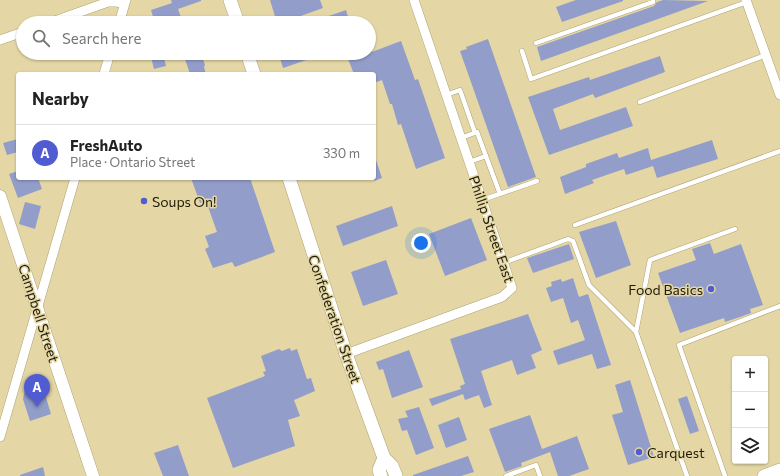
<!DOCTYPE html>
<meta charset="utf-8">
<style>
body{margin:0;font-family:Commissioner,sans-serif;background:#f6f6f6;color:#222}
.controls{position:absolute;right:12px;bottom:12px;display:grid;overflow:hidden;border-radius:4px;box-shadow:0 1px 3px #0004}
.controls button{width:36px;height:36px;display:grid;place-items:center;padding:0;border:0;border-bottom:1px solid #e0e0e0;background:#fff;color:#222;font:20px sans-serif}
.you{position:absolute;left:421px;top:243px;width:14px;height:14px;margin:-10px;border:3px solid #fff;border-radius:50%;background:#1a73e8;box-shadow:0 0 0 6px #1a73e833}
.badge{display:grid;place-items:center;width:26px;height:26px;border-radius:50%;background:#515cd2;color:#fff;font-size:13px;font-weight:700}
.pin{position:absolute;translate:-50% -33px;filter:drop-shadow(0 1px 2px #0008)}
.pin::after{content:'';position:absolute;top:21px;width:14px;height:12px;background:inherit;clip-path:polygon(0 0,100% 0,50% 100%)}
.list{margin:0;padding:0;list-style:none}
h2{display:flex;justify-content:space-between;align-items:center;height:52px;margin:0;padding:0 16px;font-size:17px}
h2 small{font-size:13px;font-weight:400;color:#767676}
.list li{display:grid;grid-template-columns:26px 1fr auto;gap:12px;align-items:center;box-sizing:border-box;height:56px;padding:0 16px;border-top:1px solid #e0e0e0}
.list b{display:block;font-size:15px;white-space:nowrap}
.list p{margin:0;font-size:13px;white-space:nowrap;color:#767676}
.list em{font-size:13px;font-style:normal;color:#767676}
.icon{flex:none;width:22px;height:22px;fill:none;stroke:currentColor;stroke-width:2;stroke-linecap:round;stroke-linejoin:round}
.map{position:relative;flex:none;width:780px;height:476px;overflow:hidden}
.search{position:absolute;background:#fff;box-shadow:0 1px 3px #0004;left:16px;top:16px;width:360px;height:44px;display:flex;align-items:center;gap:10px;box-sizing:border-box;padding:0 14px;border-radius:22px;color:#767676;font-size:15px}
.panel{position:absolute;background:#fff;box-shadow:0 1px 3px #0004;left:16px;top:72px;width:360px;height:108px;border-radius:4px}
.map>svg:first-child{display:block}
</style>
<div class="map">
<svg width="780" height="476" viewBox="0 0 780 476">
<rect width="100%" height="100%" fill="#e4d7a5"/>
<g fill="#939dca">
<path d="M171,0H201V1L178,9L183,23H159L158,19L154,20L151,10L172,3Z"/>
<path d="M270,0H320L323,8L281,23H277Z"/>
<path d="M576,0H623V1L562,22L556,7Z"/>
<path d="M663,0L708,1L541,61L537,47L654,6L657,2Z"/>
<path d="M346,10L349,20L340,23H328L326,17Z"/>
<path d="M488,39L536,177L508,187L460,51L467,49L466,47Z"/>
<path d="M401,41L415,80L418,79L445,158L416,169L401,124L398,125L392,104H390L382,80L374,83V74H354L348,59L369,53Z"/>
<path d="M150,53H163L166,66L154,69Z"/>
<path d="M183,53H201L205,65L204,67L206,74H190Z"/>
<path d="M283,53H324V54L283,68L279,55Z"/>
<path d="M660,56L665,72L595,98L593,94L553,109L560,130L626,107L633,126L549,155L528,97L589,77L590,80Z"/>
<path d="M18,139V152L7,155L3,143Z"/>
<path d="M712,140L718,159L657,178L653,166L626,175L624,169L592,180L594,183L565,194L560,177L586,167V164L617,153L619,158L648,148L651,160Z"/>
<path d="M374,157H375L382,178L374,181Z"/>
<path d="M18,171V178H38L42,189L18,198L9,174Z"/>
<path d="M191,178H250L275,252L235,267L232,262L213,268L205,249L209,247L205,236L217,232L206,201L200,203Z"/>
<path d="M25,202L41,206L35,229L19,224Z"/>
<path d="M392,206L398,226L343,246L336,226Z"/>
<path d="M471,218L487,260L445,276L429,234Z"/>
<path d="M616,221L631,265L596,278L579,232Z"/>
<path d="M710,243L714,254L741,244L763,305L750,309L751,313L740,317L725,322L724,318L680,333L658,273L696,260L692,249Z"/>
<path d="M569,244L574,259L533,273L527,258Z"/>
<path d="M386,260L398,294L363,306L351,272Z"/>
<path d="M573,278L579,297L588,294L611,365L597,369L592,354L558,365L553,351L585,340L578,320L571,323L563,298L551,302L546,288L552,286L551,282L561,279L562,282Z"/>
<path d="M528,314L542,350L531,355L536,368L517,375L512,360L481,371L492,405L484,408L479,395L465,400L463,394L432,406L429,399L461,389L460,386L465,384L450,339Z"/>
<path d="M290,348L291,351L297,349L307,379L311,378L315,391L294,400L300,416L288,420L295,446L233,468L207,398L265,376L263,372L266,371L261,356L279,349L282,351Z"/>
<path d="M409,350L423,387L392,398L383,369L379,370L376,362Z"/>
<path d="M630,380L654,457L628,465L612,415L623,412L615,385Z"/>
<path d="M41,381L51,414L30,421L23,399L26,385Z"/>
<path d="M687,396L699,431L690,434L678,399Z"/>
<path d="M419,407L434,448L416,455L407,430L402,431L398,419L408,417L405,411Z"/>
<path d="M530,415L542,449L577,436L589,469L569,476H558L550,452L521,463L522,466L505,472L489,429Z"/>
<path d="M459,417L467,440L446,448L438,425Z"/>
<path d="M178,445L189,476H163L154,453Z"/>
<path d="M468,456L474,472L461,476H413V475Z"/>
<path d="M43,467L45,476H20V475Z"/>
</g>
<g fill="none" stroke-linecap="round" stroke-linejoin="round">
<defs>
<g id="service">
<path d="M536,43L653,2V0"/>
<path d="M522,51L531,79L747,2"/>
<path d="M446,95L460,90L475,133"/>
<path d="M640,102L766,55"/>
<path d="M461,138L477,132L500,194"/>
<path d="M469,162L486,156"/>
<path d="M482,200L537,181"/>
<path d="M575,225L780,151"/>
<path d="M503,263L568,239L573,241L589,285L636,332L687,476"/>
<path d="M636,332L650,260L735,229"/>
<path d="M506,476L536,465L540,476"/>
<path d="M725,476L679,345L780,306"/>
</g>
<g id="minor">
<path d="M746,0L780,95"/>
<path d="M49,23L108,2H116L124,4"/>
<path d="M119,23L126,0"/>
<path d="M0,40L23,32"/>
<path d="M104,74L110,53"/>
<path d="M346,354L502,297L512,288L414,0"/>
<path d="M0,437L75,178"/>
</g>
<path id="tertiary" d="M0,196L93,476"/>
<g id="secondary">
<path d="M230,0L238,23"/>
<path d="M247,53L254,74"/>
<path d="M289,178L346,354L384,458L392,466L396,476"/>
<path d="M381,476L379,470L384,458"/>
<path d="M764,476L780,470"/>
</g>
</defs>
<use href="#service" stroke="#afa272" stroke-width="5.5"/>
<use href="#minor" stroke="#afa272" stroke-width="10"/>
<use href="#tertiary" stroke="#afa272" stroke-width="13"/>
<use href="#secondary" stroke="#afa272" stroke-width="14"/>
<use href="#service" stroke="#fff" stroke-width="4.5"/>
<use href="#minor" stroke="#fff" stroke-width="9"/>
<use href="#tertiary" stroke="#fff" stroke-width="12"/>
<use href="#secondary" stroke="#fff" stroke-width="13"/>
</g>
<g fill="#515cd2" stroke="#e4d7a5" stroke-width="1.5">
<circle cx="144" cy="201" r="4"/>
<circle cx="711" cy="289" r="4"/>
<circle cx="639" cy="452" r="4"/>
</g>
<g text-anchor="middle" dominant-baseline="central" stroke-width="3" stroke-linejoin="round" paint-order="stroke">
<g font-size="14" fill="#201b07" stroke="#e4d7a5" text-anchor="start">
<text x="152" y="201">Soups On!</text>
<text x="703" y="289" text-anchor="end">Food Basics</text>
<text x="647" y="452">Carquest</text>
</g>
<g font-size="14" fill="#201b07" stroke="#e4d7a5">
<text transform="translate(492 229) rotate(71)">Phillip Street East</text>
<text transform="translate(39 313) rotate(72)">Campbell Street</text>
<text transform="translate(335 319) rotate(71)">Confederation Street</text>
</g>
</g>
</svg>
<div class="controls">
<button>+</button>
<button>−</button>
<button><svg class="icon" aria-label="layers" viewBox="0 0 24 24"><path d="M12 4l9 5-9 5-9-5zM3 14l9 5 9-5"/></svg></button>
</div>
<div class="you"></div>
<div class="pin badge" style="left:37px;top:407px">A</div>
<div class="search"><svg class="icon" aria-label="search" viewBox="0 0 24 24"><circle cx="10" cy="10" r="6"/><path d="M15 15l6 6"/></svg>Search here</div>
<section class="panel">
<h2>Nearby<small></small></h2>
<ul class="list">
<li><span class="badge">A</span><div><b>FreshAuto</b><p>Place · Ontario Street</p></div><em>330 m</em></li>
</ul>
</section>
</div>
